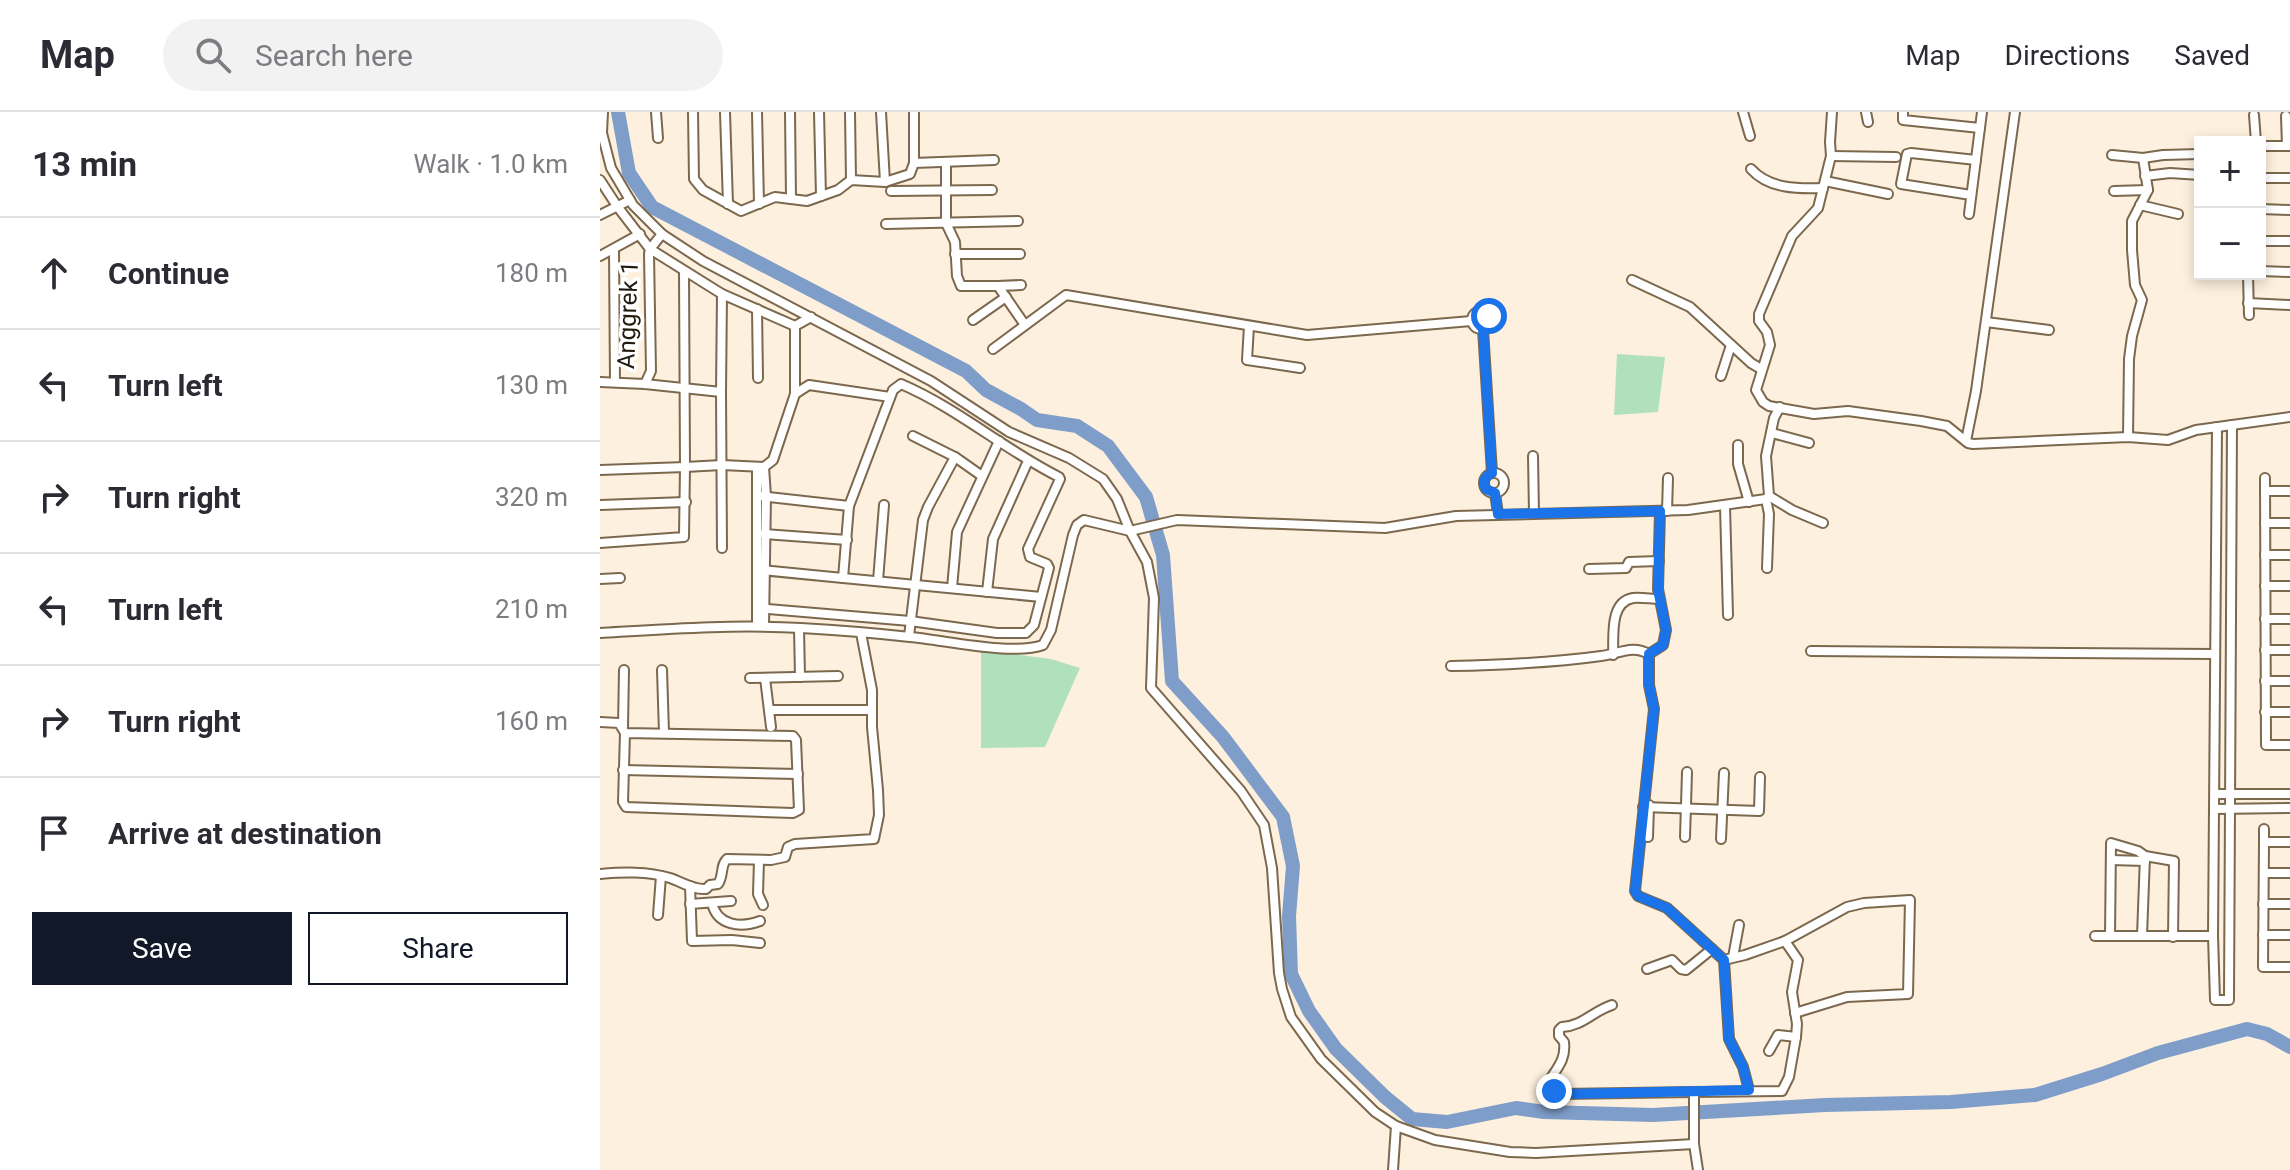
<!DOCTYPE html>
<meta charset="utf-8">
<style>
body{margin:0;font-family:Roboto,sans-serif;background:#f2f2f3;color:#2b2b33}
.controls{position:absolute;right:24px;top:24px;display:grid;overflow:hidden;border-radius:0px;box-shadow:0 4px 12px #0003}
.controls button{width:72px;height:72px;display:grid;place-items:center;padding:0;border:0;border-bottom:2px solid #e1e1e2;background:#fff;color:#2b2b33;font:40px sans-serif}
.stop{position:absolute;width:24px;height:24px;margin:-18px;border:6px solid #1a73e8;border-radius:50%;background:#fff}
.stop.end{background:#1a73e8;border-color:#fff;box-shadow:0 2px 8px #0008}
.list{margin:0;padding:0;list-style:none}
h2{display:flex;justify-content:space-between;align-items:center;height:104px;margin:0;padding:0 32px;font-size:34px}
h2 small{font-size:26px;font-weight:400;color:#7c7c81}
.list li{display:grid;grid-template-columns:52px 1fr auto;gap:24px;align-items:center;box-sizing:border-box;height:112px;padding:0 32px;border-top:2px solid #e1e1e2}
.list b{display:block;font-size:30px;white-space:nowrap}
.list em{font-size:26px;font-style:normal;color:#7c7c81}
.actions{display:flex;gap:16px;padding:24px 32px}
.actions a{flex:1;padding:18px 0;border:2px solid #111827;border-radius:0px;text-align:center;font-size:28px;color:#111827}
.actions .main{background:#111827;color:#fff}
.icon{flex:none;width:44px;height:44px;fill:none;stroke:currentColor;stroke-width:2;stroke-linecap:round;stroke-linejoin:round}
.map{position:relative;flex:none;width:1690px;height:1058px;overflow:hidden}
header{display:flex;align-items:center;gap:48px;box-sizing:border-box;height:112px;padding:0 40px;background:#fff;border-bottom:2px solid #e1e1e2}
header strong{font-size:38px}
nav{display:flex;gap:44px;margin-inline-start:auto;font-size:28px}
.search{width:560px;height:72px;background:#f2f2f3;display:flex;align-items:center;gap:20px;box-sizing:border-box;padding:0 28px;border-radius:44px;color:#7c7c81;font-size:30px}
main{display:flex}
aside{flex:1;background:#fff}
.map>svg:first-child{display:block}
</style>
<header>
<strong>Map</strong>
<div class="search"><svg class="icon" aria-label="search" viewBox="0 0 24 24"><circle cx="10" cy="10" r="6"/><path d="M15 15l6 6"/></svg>Search here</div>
<nav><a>Map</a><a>Directions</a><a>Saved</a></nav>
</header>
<main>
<aside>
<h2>13 min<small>Walk · 1.0 km</small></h2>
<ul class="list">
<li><svg class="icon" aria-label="ahead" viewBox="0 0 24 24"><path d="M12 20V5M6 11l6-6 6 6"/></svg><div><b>Continue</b></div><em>180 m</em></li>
<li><svg class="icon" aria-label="left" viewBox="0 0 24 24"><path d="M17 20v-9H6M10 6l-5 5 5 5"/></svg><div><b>Turn left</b></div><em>130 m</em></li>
<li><svg class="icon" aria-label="right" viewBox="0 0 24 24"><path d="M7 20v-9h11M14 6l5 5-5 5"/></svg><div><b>Turn right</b></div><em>320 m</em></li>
<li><svg class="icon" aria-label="left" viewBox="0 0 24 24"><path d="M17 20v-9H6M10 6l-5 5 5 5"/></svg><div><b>Turn left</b></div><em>210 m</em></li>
<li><svg class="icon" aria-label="right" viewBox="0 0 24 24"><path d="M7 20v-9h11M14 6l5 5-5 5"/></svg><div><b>Turn right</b></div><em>160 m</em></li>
<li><svg class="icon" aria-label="arrive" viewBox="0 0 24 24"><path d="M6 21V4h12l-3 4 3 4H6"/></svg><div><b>Arrive at destination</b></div></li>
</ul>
<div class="actions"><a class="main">Save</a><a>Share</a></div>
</aside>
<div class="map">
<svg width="1690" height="1058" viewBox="0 0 1690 1058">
<rect width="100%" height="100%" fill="#fdf0de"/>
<g fill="#b0e1bc">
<path d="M1017,242L1065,245L1058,300L1014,303Z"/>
<path d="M381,538L451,547L480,556L445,635L381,636Z"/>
</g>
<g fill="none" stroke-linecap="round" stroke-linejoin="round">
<path stroke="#7f9dc9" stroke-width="14" d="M18,0L29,61L52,95L366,259L386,278L421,297L437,308L477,314L508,334L546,385L563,443L572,569L623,625L683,705L693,754L689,804L691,862L709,899L736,937L785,985L812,1007L847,1010L916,996L944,1000L1053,1003L1225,993L1351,990L1435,983L1502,962L1558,941L1647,917L1667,922L1690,935"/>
<defs>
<g id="minor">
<path d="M3,0L2,21L11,56L33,93L62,122L103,149L331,269L409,320L469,346L503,367L517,387L530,419L547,450L554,486L551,576L641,679L664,713L672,756L679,861L682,877L691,905L721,947L775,1000L796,1014L835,1028L910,1040L936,1041L1094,1032"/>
<path d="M56,0L58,26"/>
<path d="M93,0L94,67L103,78L141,99L175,85L207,89L238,78L251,68L285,70L310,62L314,51L394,48"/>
<path d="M125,0L128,92"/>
<path d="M157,0L159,92"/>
<path d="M190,0L191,87"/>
<path d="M219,0L221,84"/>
<path d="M250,0L251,68"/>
<path d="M281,0L285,70"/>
<path d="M314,0V51"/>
<path d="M1143,0L1150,24"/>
<path d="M1232,0L1230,30L1231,44L1218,96L1192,124L1159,202V209L1167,220L1170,233L1156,278L1163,290L1169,294L1214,302L1248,299L1321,309L1347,314L1368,331L1373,332L1528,325L1568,328L1596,318L1690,305"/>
<path d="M1266,0L1268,10"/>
<path d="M1303,0V8L1380,16"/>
<path d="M1654,3L1656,30"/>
<path d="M1686,4L1687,34"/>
<path d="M1660,34H1690"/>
<path d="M1512,43L1543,46"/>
<path d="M1231,44L1296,45"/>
<path d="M346,50V111L355,130L357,164L361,174H398L425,213"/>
<path d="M1151,57C1169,77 1198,77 1223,76"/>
<path d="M1545,64L1570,61L1600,63"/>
<path d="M1660,66H1690"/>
<path d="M0,68L17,94L50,137L122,182"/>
<path d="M1225,69L1288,82"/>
<path d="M291,79L392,78"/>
<path d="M1514,79L1548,78"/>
<path d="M1371,83L1301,72L1307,42L1311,41L1376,48"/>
<path d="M1540,93L1578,102"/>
<path d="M1660,97L1690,98"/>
<path d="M1369,102L1382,0"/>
<path d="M0,103L30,88"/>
<path d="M286,112L418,109"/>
<path d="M1660,129H1690"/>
<path d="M14,137L15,270"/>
<path d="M355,142H420"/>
<path d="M0,144L40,122"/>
<path d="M84,159L85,355L122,353L164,355L173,348L195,282V214"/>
<path d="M1660,159L1690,160"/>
<path d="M1648,162L1649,203"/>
<path d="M1032,168L1090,195L1151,251L1161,257"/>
<path d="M398,174L421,173"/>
<path d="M1648,191L1690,193"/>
<path d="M157,197L158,266"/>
<circle cx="881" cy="208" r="9"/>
<path d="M373,208L406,185"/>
<path d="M1386,210L1449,218"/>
<path d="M649,214L647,248L700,256"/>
<path d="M883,217L892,361"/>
<path d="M393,237L466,183L707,223L871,209"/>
<path d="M1121,264L1131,233"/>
<path d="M0,270L45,272L121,280L122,182L195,214L211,205"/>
<path d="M45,272L51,259L49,142L50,137L62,122"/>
<path d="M121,280L122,436"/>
<path d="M195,282L209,273L290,285"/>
<path d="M1617,315L1613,824L1615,888H1629L1632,313"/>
<path d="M1172,321L1209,331"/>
<path d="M1528,325L1529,247L1532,224L1542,188L1535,173L1532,138V109L1548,78L1543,46L1563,43L1600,42"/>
<path d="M1366,329L1376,279L1415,0"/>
<path d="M1138,333V352L1149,390"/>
<path d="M933,344L934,401"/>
<path d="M355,345L382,364"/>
<path d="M157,355V514"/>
<path d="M0,358L85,355L84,425L0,431"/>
<circle cx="894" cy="371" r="10"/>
<path d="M1665,366L1666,633H1690"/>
<path d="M1665,379H1690"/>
<path d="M895,381L898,402"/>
<path d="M1169,384L1192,398L1223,411"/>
<path d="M1166,387L1169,402L1167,456"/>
<path d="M0,393L86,390"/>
<path d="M1125,394L1128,503"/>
<path d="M1060,399L1058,477L1066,518L1063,533L1049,542V573L1054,597L1035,779L1038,784L1067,796L1124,848L1129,927L1143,955L1149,978"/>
<path d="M1067,399L1068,366"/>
<path d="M1665,411H1690"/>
<path d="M164,422L247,428"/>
<path d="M1665,443H1690"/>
<path d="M989,457L1026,456L1029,450L1059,449"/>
<path d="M161,458L243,466L249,394"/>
<path d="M243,466L441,485"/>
<path d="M0,467L20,466"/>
<path d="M278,469L284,393"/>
<path d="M1665,474H1690"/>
<path d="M352,476L357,420L399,329"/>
<path d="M387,480L393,427L428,349"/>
<path d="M157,496L310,509L397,521H426L434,513L449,456L447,452L430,445L428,437L460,367L459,365C405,338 357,296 301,272L293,278L249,394L159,384"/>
<path d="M1665,507H1690"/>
<path d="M164,514L166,384L164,355"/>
<path d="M199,516L200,565"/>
<path d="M0,521C67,517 134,512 201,516C237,518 274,521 310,525C345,528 412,544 443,533L451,518L473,423L477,413L484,408L530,419L577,408L785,416L856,404L1088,398L1166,387L1169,384L1166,344L1174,306L1180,295"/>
<path d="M309,524L323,408L328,395L355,345L313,324"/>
<path d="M1665,538H1690"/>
<path d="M1211,539L1615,542"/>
<path d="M1013,543C1014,525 1009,490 1033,486C1041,485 1051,487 1059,487"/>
<path d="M851,554C902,553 951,551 1001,544C1019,542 1032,532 1049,542"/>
<path d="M62,558L64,621"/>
<path d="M150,566L238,564"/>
<path d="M165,566L171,615"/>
<path d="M1665,569H1690"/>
<path d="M169,598H269"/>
<path d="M1665,600H1690"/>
<path d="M0,610L19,611L25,621L23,690L26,695L193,701L199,698L196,628L193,624L25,621"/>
<path d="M23,615L24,558"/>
<path d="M23,658L198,662"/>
<path d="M1615,682H1690"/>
<path d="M1043,695L1159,699L1160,665"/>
<path d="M1615,697L1690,696"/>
<path d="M1664,717V730H1690"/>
<path d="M1048,725L1049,693"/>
<path d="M1085,725L1087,660"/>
<path d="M1121,727L1124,661"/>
<path d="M1664,730L1663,855H1690"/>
<path d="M1545,744L1574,749L1573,825"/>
<path d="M159,748L158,782L163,793"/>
<path d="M1511,748L1545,749"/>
<path d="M1664,761H1690"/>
<path d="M0,762C23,760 47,759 70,766C82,770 93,778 106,777L110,773L118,772C124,764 120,753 127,747L171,748L185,745L188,735L195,732L274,727L279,703L278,678L272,615V578L261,521"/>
<path d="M90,774L92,829L132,828L160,831"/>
<path d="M112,791C117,814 141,816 160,809"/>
<path d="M90,792L131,789"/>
<path d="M1663,792H1690"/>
<path d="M58,803L61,764"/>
<path d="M1663,823H1690"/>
<path d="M1495,824H1613"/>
<path d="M1510,824L1511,731L1538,739L1545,744L1542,824"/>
<path d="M1133,845L1139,813"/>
<path d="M1124,848L1145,843L1185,829L1247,795L1264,791L1310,788L1308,882L1247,885L1195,901"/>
<path d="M1047,857L1072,848L1081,857L1086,858L1112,837"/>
<path d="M1012,893C993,899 983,914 962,915L959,918V924L964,930C966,947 958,955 949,969V973L954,979L961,982L1094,980"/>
<path d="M1169,939L1178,923L1196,925"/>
<path d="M793,1058L796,1014"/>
<path d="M1098,1058L1094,1032V980L1182,979L1189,965L1196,925L1197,912L1192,880L1198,848L1185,829"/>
</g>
</defs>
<use href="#minor" stroke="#7c684d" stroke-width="12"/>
<use href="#minor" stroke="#fff" stroke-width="8"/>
</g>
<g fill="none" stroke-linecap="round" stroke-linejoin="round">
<path stroke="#1a73e8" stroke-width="10" d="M889,204L890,211L883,217L892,361C885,364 882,370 886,377L895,381L898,402L1060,399L1058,477L1066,518L1063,533L1049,542V573L1054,597L1035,779L1038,784L1067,796L1124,848L1129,927L1143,955L1149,978L968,982L954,979"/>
</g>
<g text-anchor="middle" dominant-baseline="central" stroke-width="7" stroke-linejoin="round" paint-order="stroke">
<g font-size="24" fill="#221a0f" stroke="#fff">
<text transform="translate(28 203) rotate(-88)">Anggrek 1</text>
</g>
</g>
</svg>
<div class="controls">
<button>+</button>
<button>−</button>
</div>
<div class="stop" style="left:889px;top:204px"></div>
<div class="stop end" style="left:954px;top:979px"></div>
</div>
</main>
